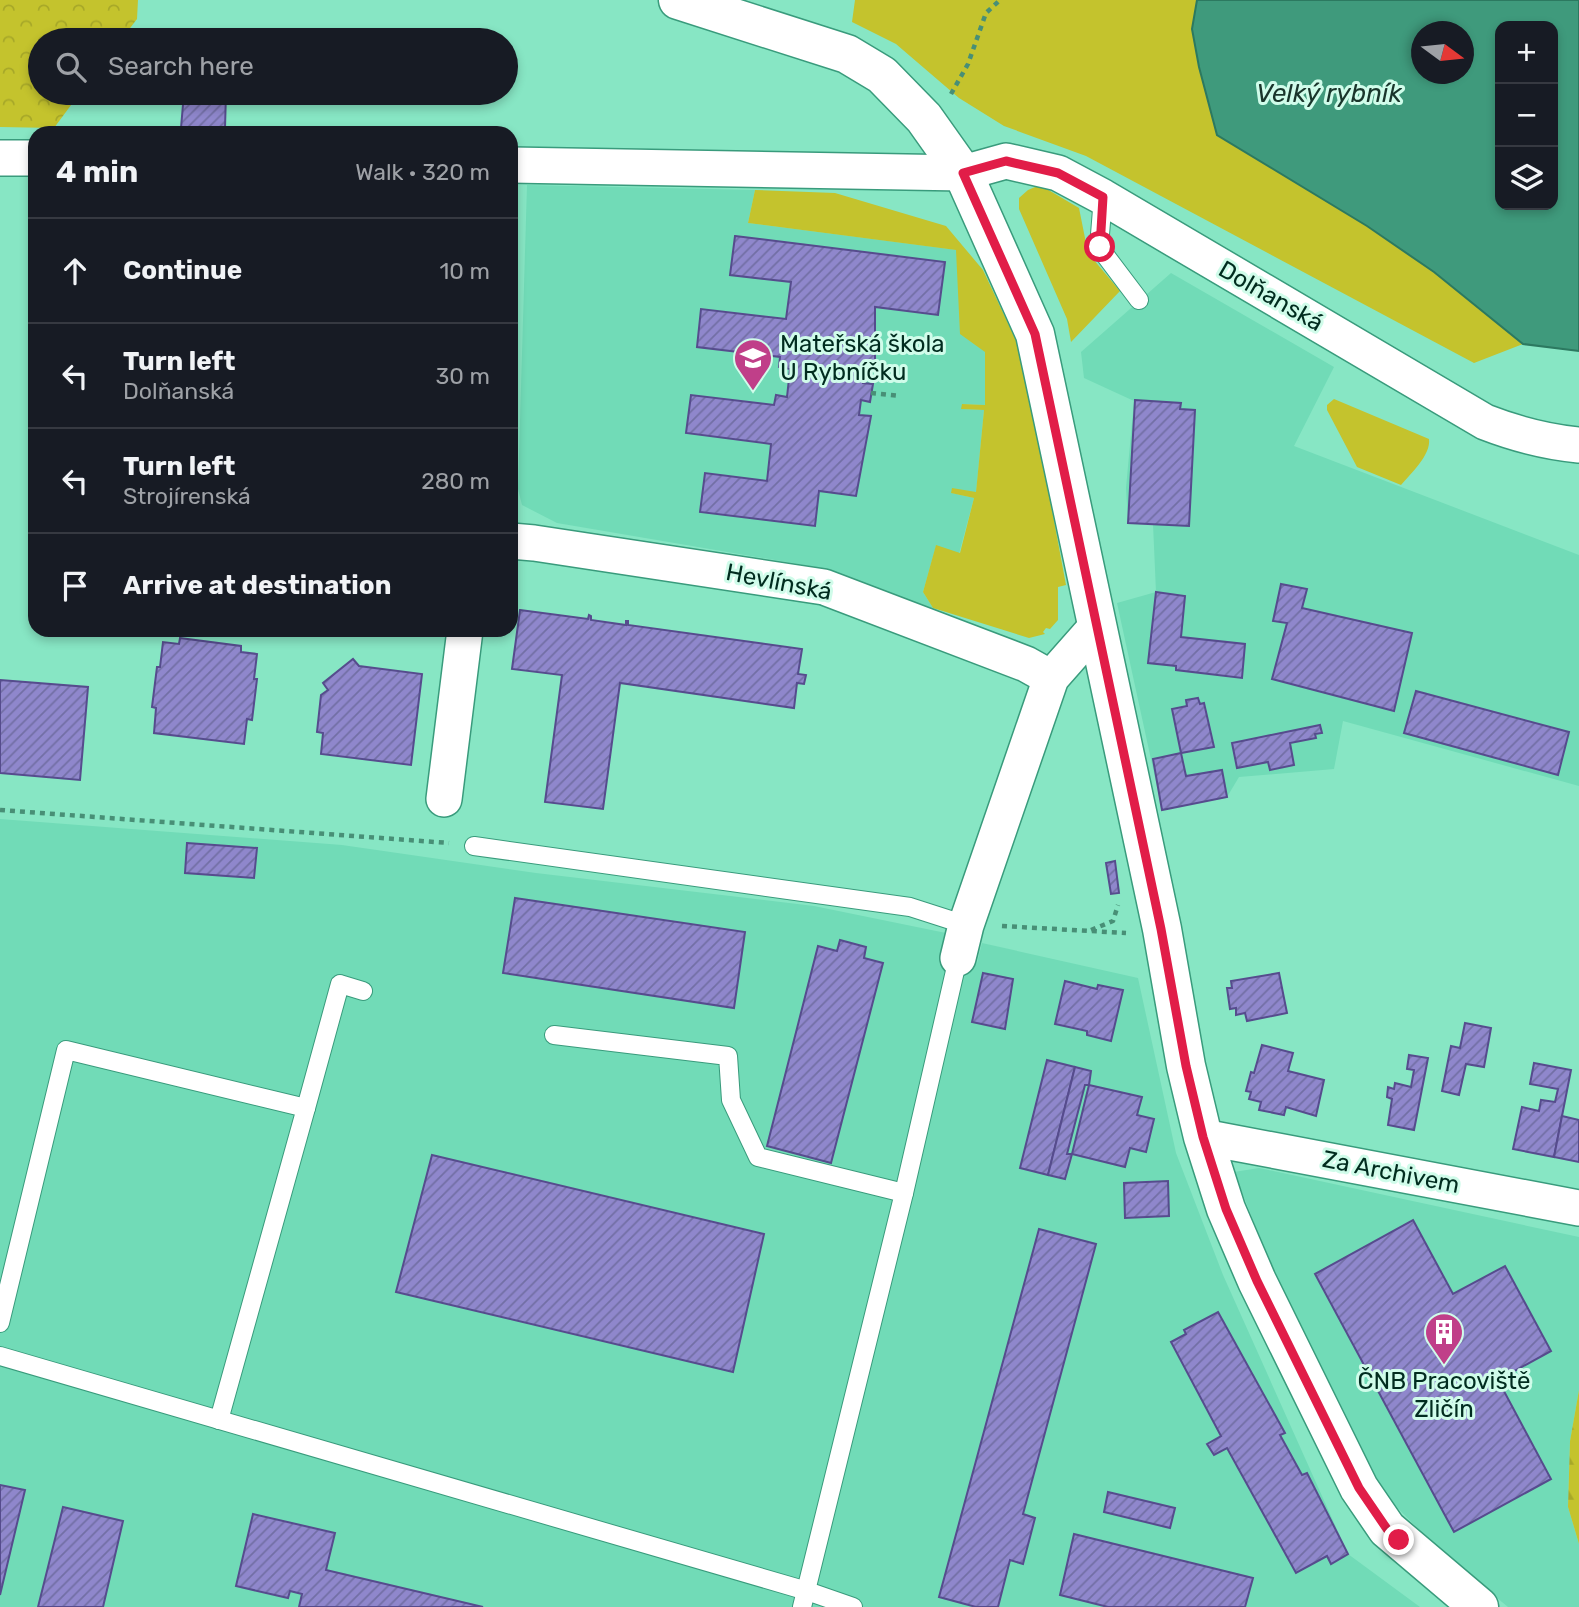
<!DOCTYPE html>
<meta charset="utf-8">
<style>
body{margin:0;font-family:Rubik,sans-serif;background:#20242c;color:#f1f3f6}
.controls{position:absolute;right:21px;top:21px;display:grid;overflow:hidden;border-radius:14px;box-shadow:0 4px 10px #0003}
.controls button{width:63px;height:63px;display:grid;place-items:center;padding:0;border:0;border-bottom:2px solid #363941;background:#171b24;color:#f1f3f6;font:35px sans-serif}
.compass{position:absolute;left:1411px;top:21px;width:63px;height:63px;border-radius:50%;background:#171b24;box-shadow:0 4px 10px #0003;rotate:105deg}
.stop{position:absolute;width:21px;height:21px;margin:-16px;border:5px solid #e11d48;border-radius:50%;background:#fff}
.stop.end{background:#e11d48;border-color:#fff;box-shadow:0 2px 7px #0008}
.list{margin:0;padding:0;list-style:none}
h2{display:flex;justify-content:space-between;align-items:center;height:91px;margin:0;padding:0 28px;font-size:30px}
h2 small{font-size:23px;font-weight:400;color:#9ea1a6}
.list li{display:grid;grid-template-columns:46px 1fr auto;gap:21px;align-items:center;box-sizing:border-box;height:105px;padding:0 28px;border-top:2px solid #363941}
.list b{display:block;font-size:26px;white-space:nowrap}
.list p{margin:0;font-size:23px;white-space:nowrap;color:#9ea1a6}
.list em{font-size:23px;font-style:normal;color:#9ea1a6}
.icon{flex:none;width:38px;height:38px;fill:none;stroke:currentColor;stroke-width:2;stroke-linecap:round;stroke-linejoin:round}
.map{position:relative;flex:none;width:1579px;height:1607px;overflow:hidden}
.search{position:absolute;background:#171b24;box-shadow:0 4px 10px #0003;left:28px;top:28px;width:490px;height:77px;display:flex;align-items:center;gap:18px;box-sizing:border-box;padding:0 24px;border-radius:38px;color:#9ea1a6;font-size:26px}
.panel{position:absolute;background:#171b24;box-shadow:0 4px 10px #0003;left:28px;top:126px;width:490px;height:511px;border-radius:21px}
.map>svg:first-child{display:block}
</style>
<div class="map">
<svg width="1579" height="1607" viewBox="0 0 1579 1607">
<defs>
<pattern id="forest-firs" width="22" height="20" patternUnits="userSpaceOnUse" patternTransform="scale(1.75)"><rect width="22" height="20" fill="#c4c32d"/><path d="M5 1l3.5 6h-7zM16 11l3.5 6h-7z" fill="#a7a828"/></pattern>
<pattern id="park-crowns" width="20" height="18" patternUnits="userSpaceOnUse" patternTransform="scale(1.75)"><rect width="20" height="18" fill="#c4c32d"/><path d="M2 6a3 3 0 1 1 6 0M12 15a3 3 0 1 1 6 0" fill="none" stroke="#a7a828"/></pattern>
<pattern id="building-hatch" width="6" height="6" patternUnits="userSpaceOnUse" patternTransform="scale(1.75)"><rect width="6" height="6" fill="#8f87cc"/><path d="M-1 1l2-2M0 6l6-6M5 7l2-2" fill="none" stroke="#726fa5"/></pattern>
</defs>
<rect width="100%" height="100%" fill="#87e6c4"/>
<g fill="#71dbb7">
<path d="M527,185L755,190L748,223L957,250L985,352V405L962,404V409L984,410L976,493L952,489V493L974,498L959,554L936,546L923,592L933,608L868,587L822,568L557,523L522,505L518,489Z"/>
<path d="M1171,273L1334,367L1294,446L1579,555V786L1343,721L1334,769L1239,777L1227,797L1162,810L1117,603L1156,592L1153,524L1128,523L1126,488L1134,401L1084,378L1081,352Z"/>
<path d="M0,819L342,845L536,873L814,906L946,933L958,958L977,963L982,943L1138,978L1176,1153L1223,1275L1348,1554L1420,1607H0Z"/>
<path d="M1259,1168L1579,1237V1390L1570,1441L1568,1507L1579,1544V1607H1508L1438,1549L1378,1488L1275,1275L1234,1172Z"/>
</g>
<g fill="#c4c32d">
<path d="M855,0H1197L1193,29L1217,135L1367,226L1434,272L1523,344L1474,363L1086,156L1004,126L959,98L896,44L852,22Z"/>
<path d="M1040,185L1079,208L1088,253L1120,291L1071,342L1067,319L1019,209V198L1028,190Z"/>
<path d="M755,190L835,193L946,226L983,270L1023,355L1066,585L1058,587V620L1050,629L1046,628L1043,632L1045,634L1029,638L933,608L923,592L936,545L960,553L974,498L951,493L952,488L976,492L984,410L961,409L962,404L985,405V352L960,334L956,250L748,223Z"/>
<path d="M1334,399L1429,439C1431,455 1411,473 1401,485L1357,467L1327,410V405Z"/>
</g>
<path fill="url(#forest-firs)" d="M1579,1390V1544L1568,1507L1570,1441Z"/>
<path fill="url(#park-crowns)" d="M0,0H138L137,19L121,40H40V93H80L54,128L0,127Z"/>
<path fill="#3f9a7c" stroke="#2c7960" stroke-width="2" fill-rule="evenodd" d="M1197,0H1579V351L1523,344L1434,272L1367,226L1217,135L1199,67L1192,29ZM1500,26H1553V205H1500ZM1422,32H1464V74H1422Z"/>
<g fill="url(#building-hatch)" stroke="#564c8d" stroke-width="2">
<path d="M184,93H226L225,128H181Z"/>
<path d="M735,236L945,262L938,315L875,307V370L864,369L863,383L873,384L870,402L861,400L859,415L871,416L856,496L819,491L815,526L700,512L705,473L767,481L771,444L686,433L691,395L774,405L776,395L787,397L790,369L779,367L780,357L697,347L701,309L786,319L791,282L730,275Z"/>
<path d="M1135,400L1181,403L1180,409L1195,410L1189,526L1128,523Z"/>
<path d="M1281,584L1307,589L1302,608L1412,633L1394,711L1272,679L1287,623L1273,621Z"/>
<path d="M1156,592L1185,596L1181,637L1245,644L1242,678L1176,670V666L1148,663Z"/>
<path d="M520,610L588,619L589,615L591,616V620L626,625V621H628V625L802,649L798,674L806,675L804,684L797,683L794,708L620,683L603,809L545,802L562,675L512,669Z"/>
<path d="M180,638L241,646V652L257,654L254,679H257L252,720L247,719L244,744L154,733L156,708L152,707L157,667H160L163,642L179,644Z"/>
<path d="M353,659L359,666L422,674L411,765L321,754L323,733L317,732L321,695L328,690L323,683Z"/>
<path d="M0,680L88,687L80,780L0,773Z"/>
<path d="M1416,691L1569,732L1558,775L1404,733Z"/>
<path d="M1198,698L1200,704L1204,703L1214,747L1181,753L1172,709L1187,706L1186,700Z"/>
<path d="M1320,725L1322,733L1315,734L1316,738L1290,743L1294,765L1270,770L1268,762L1237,768L1232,743Z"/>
<path d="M1181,753L1186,776L1222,770L1227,797L1162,810L1153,759Z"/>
<path d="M187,843L257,848L254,878L185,873Z"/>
<path d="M1115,861L1119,893L1111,894L1106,863Z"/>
<path d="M515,898L745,932L734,1008L503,973Z"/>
<path d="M840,940L866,947L864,958L883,963L831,1163L767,1146L818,946L837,951Z"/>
<path d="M983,973L1013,979L1005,1029L972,1022Z"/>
<path d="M1279,973L1287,1013L1247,1021L1245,1013L1236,1015V1008L1230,1009L1227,988H1232L1231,981Z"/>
<path d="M1065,981L1097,989L1098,985L1123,990L1111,1041L1087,1035V1031L1055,1024Z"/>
<path d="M1465,1023L1491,1028L1484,1067L1466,1064L1459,1095L1442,1091L1451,1046L1460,1048Z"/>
<path d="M1262,1045L1293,1053L1288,1071L1324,1080L1316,1116L1286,1107L1284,1115L1259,1110L1261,1102L1249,1099L1251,1092L1246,1091L1251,1072L1254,1073Z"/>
<path d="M1409,1055L1428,1058L1414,1130L1388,1125L1392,1099L1387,1097L1388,1087L1394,1089L1395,1083L1411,1087L1414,1070L1407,1069Z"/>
<path d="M1047,1060L1075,1067L1048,1175L1020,1168Z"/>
<path d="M1534,1063L1571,1070L1554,1157L1513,1149L1522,1107L1539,1111L1541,1100L1555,1102L1558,1089L1530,1084Z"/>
<path d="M1075,1067L1091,1071L1089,1085H1085L1067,1154H1072L1065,1179L1048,1175Z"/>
<path d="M1089,1085L1142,1097L1137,1115L1154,1119L1146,1152L1130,1148L1125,1167L1072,1154Z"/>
<path d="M1562,1116L1579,1120V1162L1554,1157Z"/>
<path d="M432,1155L764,1234L733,1372L396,1292Z"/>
<path d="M1168,1181L1169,1216L1125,1218L1124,1183Z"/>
<path d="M1413,1220L1453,1294L1505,1266L1551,1351L1498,1380L1551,1479L1454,1532L1315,1274Z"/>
<path d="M1039,1229L1096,1244L1023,1514L1035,1518L1023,1564L1010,1560L998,1607H976L939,1597Z"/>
<path d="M1218,1312L1285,1433L1280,1435L1302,1475L1307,1473L1348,1554L1331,1564L1327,1556L1296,1573L1227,1448L1214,1455L1207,1444L1221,1436L1171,1342L1186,1334L1184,1330Z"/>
<path d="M0,1485L25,1490L0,1595Z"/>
<path d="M1108,1492L1175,1508L1170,1528L1104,1512Z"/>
<path d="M63,1507L123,1521L103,1607H38Z"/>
<path d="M253,1514L335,1533L326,1570L483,1607H299L302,1594L290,1591L288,1598L236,1586Z"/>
<path d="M1074,1534L1253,1578L1245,1607H1108L1060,1595Z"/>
</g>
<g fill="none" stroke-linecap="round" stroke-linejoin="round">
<defs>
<g id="service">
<path d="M1103,197L1099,247L1139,300"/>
<path d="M474,846L910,907L966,925"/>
<path d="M554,1035L728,1056L731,1100L758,1157L904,1193"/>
<path d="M0,1323L66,1050L306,1108L340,984L363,991"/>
<path d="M0,1356L807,1591L853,1607"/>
<path d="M219,1420L306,1108"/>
<path d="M802,1607L904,1193L958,958"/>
</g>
<g id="minor">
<path d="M0,158H35"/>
<path d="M511,165L963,173L1006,161L1058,173L1103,197L1485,422C1516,434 1546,442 1579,445"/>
<path d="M511,541L534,543L824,587L1026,664L1051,678"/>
<path d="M444,799L465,630"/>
<path d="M958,958L966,925L1051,678L1096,627"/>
<path d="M1203,1137L1579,1208"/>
</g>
<path id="tertiary" d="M678,0L847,54L882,75L924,118L963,173L1035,334L1162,929L1186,1066L1203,1137L1226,1209L1257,1281L1359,1488L1387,1529L1479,1607"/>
</defs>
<use href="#service" stroke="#399b7c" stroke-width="20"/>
<use href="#minor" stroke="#399b7c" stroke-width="38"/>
<use href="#tertiary" stroke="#399b7c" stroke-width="41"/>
<g stroke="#488f76" stroke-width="4.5" stroke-dasharray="5 5" stroke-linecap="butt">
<path d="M951,94L968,64L986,13L1000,0"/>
<path d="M871,393L900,396"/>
<path d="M0,810L449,843"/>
<path d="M1002,926L1126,933"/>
<path d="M1091,930L1113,921L1118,905"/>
</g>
<use href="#service" stroke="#fff" stroke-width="18"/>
<use href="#minor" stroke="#fff" stroke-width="35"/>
<use href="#tertiary" stroke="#fff" stroke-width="38"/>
</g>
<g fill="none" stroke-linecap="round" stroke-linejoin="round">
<path stroke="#e11d48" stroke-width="9" d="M1100,247L1103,197L1058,173L1006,161L963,173L1035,334L1161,929L1186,1066L1203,1137L1226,1209L1257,1281L1359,1488L1387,1529L1399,1540"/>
</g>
<defs>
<symbol id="school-pin" viewBox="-11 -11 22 30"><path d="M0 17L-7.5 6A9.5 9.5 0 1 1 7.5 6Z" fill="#c03f89" stroke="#d0fcea"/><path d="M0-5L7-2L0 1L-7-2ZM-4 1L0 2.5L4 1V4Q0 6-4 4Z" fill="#fff"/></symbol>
<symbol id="building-pin" viewBox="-11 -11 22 30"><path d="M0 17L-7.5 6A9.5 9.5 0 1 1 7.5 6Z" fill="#c03f89" stroke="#d0fcea"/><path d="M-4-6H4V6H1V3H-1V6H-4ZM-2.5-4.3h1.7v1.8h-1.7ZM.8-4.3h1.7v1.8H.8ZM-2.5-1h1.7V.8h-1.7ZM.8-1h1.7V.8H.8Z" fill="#fff"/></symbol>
</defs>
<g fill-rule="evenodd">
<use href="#school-pin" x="731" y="336" width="44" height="60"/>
<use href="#building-pin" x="1422" y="1310" width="44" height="60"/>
</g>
<g text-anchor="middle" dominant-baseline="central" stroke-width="6" stroke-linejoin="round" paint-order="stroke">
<g font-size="24" fill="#012c1f" stroke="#d0fcea">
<text transform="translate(1271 296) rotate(30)">Dolňanská</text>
<text transform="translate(779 582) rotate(11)">Hevlínská</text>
<text transform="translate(1391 1172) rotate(11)">Za Archivem</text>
</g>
<g font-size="24" fill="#012c1f" stroke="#d0fcea" text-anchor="start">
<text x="780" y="344">Mateřská škola<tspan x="780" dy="28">U Rybníčku</tspan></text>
<text x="1444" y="1381" text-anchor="middle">ČNB Pracoviště<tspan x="1444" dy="28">Zličín</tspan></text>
</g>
<g font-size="26" font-style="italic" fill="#19352b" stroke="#d0fcea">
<text x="1329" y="93">Velký rybník</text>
</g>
</g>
</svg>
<div class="controls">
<button>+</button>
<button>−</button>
<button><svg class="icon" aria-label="layers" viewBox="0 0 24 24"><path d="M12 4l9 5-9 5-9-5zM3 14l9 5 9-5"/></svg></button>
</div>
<svg class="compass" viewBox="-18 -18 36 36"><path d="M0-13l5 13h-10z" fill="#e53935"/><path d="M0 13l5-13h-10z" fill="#9ea1a6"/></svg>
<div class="stop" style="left:1100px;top:247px"></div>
<div class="stop end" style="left:1399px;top:1540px"></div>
<div class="search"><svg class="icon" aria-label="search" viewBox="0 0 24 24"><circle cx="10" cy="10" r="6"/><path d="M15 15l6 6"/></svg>Search here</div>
<section class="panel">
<h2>4 min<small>Walk · 320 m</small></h2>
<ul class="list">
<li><svg class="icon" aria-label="ahead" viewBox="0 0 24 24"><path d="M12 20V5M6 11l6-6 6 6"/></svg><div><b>Continue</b></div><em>10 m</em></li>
<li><svg class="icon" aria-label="left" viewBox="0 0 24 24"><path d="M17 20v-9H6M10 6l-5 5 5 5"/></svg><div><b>Turn left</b><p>Dolňanská</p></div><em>30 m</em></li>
<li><svg class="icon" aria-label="left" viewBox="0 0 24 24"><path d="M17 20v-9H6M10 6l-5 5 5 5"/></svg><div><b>Turn left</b><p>Strojírenská</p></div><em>280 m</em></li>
<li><svg class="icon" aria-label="arrive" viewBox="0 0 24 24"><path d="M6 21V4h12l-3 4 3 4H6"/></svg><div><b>Arrive at destination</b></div></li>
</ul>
</section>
</div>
